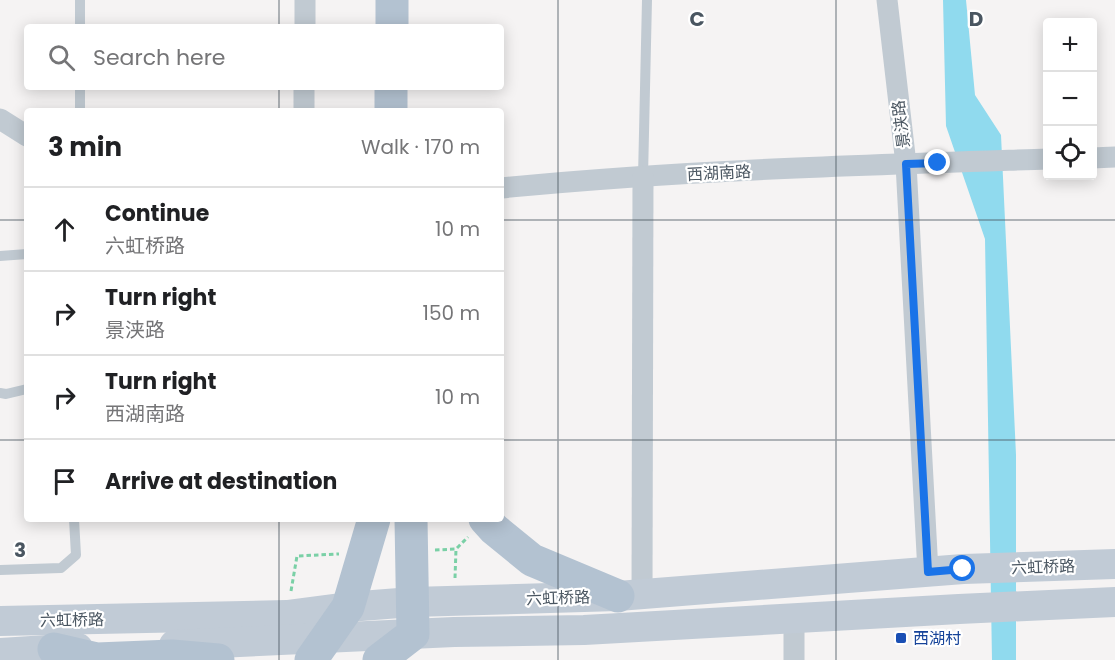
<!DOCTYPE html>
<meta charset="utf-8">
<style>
body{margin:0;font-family:Poppins,"Noto Sans SC",sans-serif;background:#f6f6f6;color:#202124}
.controls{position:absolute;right:18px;top:18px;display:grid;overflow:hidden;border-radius:6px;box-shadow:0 3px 15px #0003}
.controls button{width:54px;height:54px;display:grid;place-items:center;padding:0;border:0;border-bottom:2px solid #e0e0e0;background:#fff;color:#202124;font:30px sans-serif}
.stop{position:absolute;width:18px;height:18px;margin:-14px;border:4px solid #1a73e8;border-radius:50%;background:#fff}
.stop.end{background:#1a73e8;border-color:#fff;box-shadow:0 2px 6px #0008}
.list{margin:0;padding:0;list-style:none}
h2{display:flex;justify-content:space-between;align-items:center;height:78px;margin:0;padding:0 24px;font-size:26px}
h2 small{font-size:20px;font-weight:400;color:#757577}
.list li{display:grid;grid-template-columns:39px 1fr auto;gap:18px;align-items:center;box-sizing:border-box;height:84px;padding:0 24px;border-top:2px solid #e0e0e0}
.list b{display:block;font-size:22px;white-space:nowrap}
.list p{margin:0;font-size:20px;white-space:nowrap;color:#757577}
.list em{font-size:20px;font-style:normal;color:#757577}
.icon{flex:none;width:33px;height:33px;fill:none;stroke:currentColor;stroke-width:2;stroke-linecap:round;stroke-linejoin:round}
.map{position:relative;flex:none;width:1115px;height:660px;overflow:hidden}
.search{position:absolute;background:#fff;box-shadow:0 3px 15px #0003;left:24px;top:24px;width:480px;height:66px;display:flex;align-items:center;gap:15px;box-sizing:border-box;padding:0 21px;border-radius:6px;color:#757577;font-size:22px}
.panel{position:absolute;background:#fff;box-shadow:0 3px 15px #0003;left:24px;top:108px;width:480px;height:414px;border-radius:6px}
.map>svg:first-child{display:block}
</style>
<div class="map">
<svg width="1115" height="660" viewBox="0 0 1115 660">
<rect width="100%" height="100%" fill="#f5f3f3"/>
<path fill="#90daee" d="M943,0H966L975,95L1001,135L1016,455V660H992L985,239L946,126Z"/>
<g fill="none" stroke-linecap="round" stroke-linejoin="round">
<g stroke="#7ad0a6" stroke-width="3" stroke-dasharray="4.5 3" stroke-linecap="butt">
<path d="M435,550L456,549L468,537"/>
<path d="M455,578L456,549"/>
<path d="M291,591L297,556L339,554"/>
</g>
<g stroke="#c1cad2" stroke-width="10">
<path d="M80,27V0"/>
<path d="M80,111V87"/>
<path d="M643,177L647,0"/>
<path d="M0,256L27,254"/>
<path d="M0,393L6,394L27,389"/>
<path d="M0,570L61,568L76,555L74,519"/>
</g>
<g stroke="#c1cad2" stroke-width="21">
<path d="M887,0L906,164L928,572"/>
<path d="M305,27V0"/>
<path d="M304,111V87"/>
<path d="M0,119L27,136"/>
<path d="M1092,158L1115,157"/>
<path d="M501,188C682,170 865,165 1048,159"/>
<path d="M642,594L643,177"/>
<path d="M794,618V660"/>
</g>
<g stroke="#c1cbd6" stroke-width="30">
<path d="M0,621L287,615L348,607L412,602L618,596L963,569L1115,564"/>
<path d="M174,645L454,632L584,630L959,609L1115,602"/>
<path d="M0,653L78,648"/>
</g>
<g stroke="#b3c2d1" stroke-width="33">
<path d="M392,27V0"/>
<path d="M391,111V87"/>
<path d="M485,519L494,529L532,560L618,596"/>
<path d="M54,649L97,659L172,656L218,660"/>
<path d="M311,660L348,607L374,519"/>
<path d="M379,660L413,634L411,519"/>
</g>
</g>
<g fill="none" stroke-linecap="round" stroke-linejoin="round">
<path stroke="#1a73e8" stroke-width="8" d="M938,163L906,164L928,572L963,569"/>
</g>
<path fill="none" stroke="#4a5661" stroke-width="1.5" stroke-opacity="0.55" d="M279,0V27M558,0V660M836,0V660M279,87V111M0,220H27M501,220H1115M0,440H27M501,440H1115M279,519V660"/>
<rect fill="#1a4fb4" stroke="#fff" stroke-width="2" x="895" y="632" width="12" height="12" rx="3"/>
<g text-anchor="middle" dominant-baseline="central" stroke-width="4.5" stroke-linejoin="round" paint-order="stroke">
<g font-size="16" fill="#4a5661" stroke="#fff">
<text transform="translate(901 124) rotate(-97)">景浃路</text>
<text transform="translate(719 173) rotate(-3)">西湖南路</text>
<text transform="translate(1043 567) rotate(-2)">六虹桥路</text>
<text transform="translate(558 598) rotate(-2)">六虹桥路</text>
<text transform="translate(72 620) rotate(-1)">六虹桥路</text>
</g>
<g font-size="16" fill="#164399" stroke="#fff" text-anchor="start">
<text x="913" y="638">西湖村</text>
</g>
</g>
<g font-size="20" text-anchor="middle" font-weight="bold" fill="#4a5661" stroke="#fff" stroke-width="4.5" stroke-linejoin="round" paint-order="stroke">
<text x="697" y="26">C</text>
<text x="976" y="26">D</text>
<text x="20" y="557">3</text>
</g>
</svg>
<div class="controls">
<button>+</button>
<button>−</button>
<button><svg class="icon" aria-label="locate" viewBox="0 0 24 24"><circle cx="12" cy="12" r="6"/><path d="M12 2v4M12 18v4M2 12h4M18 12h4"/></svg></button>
</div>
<div class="stop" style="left:963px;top:569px"></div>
<div class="stop end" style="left:938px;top:163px"></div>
<div class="search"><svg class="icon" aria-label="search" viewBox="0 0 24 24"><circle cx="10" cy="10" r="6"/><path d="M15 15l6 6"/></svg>Search here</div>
<section class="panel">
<h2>3 min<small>Walk · 170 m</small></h2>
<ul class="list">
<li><svg class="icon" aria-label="ahead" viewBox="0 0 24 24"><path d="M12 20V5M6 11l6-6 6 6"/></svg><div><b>Continue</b><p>六虹桥路</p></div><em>10 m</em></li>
<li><svg class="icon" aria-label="right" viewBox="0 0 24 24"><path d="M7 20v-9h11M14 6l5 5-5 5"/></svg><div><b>Turn right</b><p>景浃路</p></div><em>150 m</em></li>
<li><svg class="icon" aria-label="right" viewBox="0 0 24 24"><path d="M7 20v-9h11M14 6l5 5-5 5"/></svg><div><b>Turn right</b><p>西湖南路</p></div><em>10 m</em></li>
<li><svg class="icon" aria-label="arrive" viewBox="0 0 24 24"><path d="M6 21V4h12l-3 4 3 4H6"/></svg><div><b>Arrive at destination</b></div></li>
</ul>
</section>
</div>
